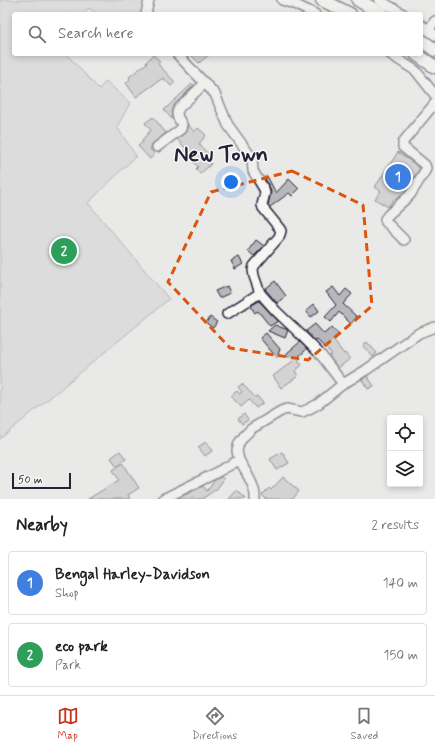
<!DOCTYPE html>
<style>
body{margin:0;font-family:Mynerve,sans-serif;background:#f6f6f6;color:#222}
.controls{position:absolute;right:12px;bottom:12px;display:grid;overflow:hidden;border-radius:4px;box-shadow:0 2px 6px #0003}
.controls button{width:36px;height:36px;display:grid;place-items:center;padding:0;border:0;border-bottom:1px solid #e0e0e0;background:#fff;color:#222;font:20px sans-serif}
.scale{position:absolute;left:12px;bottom:10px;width:59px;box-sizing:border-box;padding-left:4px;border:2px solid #22223b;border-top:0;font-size:11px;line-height:14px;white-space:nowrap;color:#22223b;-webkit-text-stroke:3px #f6f6f2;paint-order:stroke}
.you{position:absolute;left:231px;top:182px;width:14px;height:14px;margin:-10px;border:3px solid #fff;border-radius:50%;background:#1a73e8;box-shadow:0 0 0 6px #1a73e833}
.badge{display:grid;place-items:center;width:26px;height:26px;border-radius:50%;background:#c8321e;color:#fff;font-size:13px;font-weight:700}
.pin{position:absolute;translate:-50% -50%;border:2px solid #fff;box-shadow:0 1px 4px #0006}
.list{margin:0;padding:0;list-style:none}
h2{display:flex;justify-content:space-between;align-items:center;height:52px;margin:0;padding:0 16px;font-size:17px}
h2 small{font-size:13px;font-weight:400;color:#767676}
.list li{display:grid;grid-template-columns:26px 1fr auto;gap:12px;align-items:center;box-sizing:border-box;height:64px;margin:0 8px 8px;padding:0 8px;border:1px solid #e0e0e0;border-radius:4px}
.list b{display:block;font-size:15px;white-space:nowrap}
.list p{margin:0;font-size:13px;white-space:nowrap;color:#767676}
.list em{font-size:13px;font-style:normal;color:#767676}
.icon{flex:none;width:22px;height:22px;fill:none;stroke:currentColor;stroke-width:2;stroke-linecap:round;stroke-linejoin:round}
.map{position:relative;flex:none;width:435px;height:499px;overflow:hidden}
.search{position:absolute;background:#fff;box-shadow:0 2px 6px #0003;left:12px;right:12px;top:12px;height:44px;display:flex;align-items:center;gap:10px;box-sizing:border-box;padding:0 14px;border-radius:4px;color:#767676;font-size:15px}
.sheet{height:196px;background:#fff}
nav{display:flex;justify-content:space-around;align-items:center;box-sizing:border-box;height:56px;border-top:1px solid #e0e0e0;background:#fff;font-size:11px;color:#767676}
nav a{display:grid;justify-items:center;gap:2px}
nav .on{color:#c8321e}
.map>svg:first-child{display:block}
</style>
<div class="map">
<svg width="435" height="499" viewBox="0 0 435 499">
<rect width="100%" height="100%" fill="#e9e9e7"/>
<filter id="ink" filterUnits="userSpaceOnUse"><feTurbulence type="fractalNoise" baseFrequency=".025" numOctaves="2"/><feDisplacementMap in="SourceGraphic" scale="8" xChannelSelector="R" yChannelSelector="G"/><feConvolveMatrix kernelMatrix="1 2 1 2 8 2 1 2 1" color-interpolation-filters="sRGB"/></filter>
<g filter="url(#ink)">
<path fill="#ccccce" stroke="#777784" d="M0,0H148L146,6L139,14H97L89,8L84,14H14V54H66L99,89L106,81L130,103L117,127L136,156L88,203L169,299L0,439Z"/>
<g fill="#b8b8bc" stroke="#22223b">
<path d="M190,54H210L199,63Z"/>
<path d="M153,55L160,61L158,64L175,82L171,86L163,78L136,97L126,83L130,79L129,77L147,63L146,62Z"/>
<path d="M192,84L194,85L174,105L171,112L173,120L164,110Z"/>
<path d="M153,117L166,133L152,144L151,148L150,149L155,154L150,159L138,146L143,142L142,140L151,130L145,123Z"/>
<path d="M188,124L194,132L198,128L206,135L199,144L208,154L205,157L211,164L200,174L196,169L198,167L184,151L186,149L177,139L185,133L187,130Z"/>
<path d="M398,152L420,168L405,191L395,200L394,199L388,207L375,199L381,191L375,187Z"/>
<path d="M267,176L276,193L289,179L299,189L292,196L289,193L270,207L268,205L271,192L269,186L264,177Z"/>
<path d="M256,240L264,246L254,256L248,251Z"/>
<path d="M239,257L243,264L235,269L231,261Z"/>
<path d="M275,281L286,296L277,303L265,289Z"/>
<path d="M227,286L230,293L219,298L215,291Z"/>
<path d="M333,287L340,296L346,289L352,294L343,304L357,317L351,324L339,312L331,322L325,317L336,305L326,292Z"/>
<path d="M259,301L278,321L270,326L258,311L255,313L251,307L252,306V305Z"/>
<path d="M314,304L319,311L311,317L306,311Z"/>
<path d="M210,317L217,322L213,328L206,323Z"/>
<path d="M315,324L324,334L332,327L339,335L333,340L344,354L345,353L350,359L338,368L329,356L332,354L317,340L315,341L306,331Z"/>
<path d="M275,325L288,330L285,338L268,331Z"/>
<path d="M266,333L280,349L277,358L260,338Z"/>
<path d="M300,342L307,349L299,356L301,358L298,360L302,365L295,371L298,376L281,388L273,376L293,361L286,354Z"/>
<path d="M367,342L377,353L373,357L363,346Z"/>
<path d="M367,376L374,386L368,389L362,380Z"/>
<path d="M242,384L255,397L257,396L263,403L256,408L249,400L241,407L231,396L237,391L240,394L242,392L238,387Z"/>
<path d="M244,414L248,420L242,424L238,419Z"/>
<path d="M206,442L212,451L205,456L198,447Z"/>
<path d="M120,451L126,459L117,466L111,458Z"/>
<path d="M282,452L289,463L277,470L270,459Z"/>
<path d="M123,463L139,488L128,495L130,499H88L119,480L113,470Z"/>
<path d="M221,477L224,479L216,490H215L202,499H177L203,486L207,491L215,480Z"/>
<path d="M283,477L299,491L293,499H266L262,495L269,488L271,490Z"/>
<path d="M237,490L246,499H229Z"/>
</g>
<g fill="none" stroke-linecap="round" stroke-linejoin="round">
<defs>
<g id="minor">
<path d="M282,0L294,4L315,14"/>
<path d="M379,0L403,14"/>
<path d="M146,14L149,0"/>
<path d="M421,25L435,35"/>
<path d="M428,30L435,21"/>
<path d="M177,54L215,94L228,125L252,158L253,171L264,189L265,193L262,205L263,208L280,229L281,231L279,237L254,266L253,270L254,276L260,293L276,311L297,331L321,355L343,384"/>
<path d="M390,54L416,71L435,95"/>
<path d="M157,147L181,129L182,124C178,118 175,115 179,108L205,83"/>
<path d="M404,240L386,222L385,219L388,215L410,195L425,171L426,168L425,165L403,147V142L435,103"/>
<path d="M227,314L260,293"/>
<path d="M239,460C245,471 256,486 255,499"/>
<path d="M163,499L212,475L239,460L237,451L239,443L244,436L251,429L281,411L287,409L302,412L309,409L318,404L343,384L366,370L419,333L435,327"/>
</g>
<g id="major">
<path d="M322,0L350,14"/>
<path d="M358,0L382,14"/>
<path d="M421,40L435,50"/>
<path d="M416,54L435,67"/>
</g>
</defs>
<use href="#minor" stroke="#22223b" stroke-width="12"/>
<use href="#major" stroke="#22223b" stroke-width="15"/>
<use href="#minor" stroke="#f6f6f2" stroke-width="9"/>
<use href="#major" stroke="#f6f6f2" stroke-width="12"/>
</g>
</g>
<path d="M0 0H435V499H0ZM292,171L363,205L372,306L308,360L230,348L168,282L211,192Z" fill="#e9e9e7" fill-opacity=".55" fill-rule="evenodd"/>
<path fill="none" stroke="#de560e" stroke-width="3" stroke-dasharray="8 5" stroke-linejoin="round" d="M292,171L363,205L372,306L308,360L230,348L168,282L211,192Z"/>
<g text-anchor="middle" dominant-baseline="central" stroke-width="3" stroke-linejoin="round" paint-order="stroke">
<g font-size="22" font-weight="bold" fill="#22223b" stroke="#f6f6f2">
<text x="221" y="155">New Town</text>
</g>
</g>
</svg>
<div class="controls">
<button><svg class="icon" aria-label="locate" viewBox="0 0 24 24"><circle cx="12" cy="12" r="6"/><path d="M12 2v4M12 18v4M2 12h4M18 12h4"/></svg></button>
<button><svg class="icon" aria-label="layers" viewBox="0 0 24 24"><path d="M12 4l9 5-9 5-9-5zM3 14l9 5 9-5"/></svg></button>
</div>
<div class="scale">50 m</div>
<div class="you"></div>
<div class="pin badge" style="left:398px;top:177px;background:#3f7fe0">1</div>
<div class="pin badge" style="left:64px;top:251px;background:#2e9e5b">2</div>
<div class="search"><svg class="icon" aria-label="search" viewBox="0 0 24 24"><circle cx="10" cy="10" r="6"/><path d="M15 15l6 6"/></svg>Search here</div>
</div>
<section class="sheet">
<h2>Nearby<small>2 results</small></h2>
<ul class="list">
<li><span class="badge" style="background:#3f7fe0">1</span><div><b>Bengal Harley-Davidson</b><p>Shop</p></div><em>140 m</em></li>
<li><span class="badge" style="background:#2e9e5b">2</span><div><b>eco park</b><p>Park</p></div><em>150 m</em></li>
</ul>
</section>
<nav>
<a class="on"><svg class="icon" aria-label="map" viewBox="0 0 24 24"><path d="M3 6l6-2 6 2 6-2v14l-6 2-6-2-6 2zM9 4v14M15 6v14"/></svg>Map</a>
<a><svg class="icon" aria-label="directions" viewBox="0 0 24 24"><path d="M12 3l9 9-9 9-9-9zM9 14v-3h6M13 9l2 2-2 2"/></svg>Directions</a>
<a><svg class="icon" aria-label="saved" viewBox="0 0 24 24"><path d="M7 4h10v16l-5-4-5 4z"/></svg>Saved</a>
</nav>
